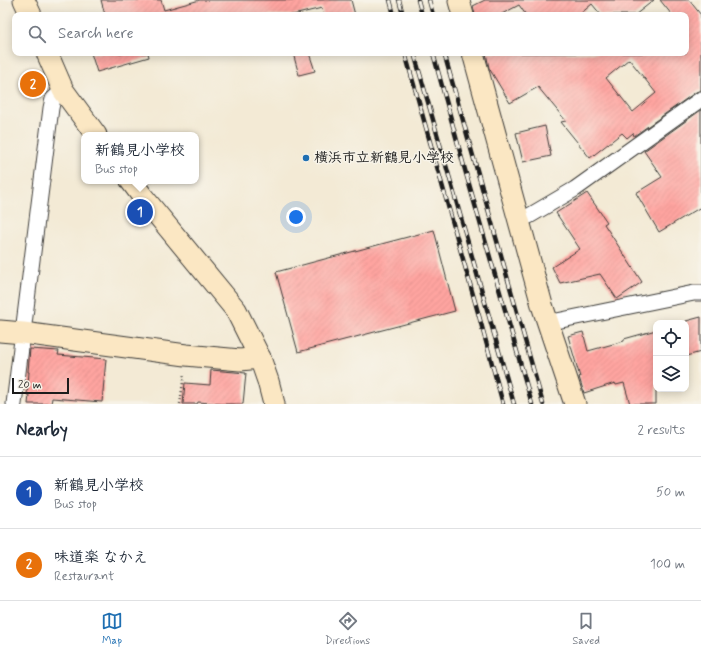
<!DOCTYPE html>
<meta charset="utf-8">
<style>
body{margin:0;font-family:Mynerve,"Klee One",sans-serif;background:#f2f2f3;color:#1f2937}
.controls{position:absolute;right:12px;bottom:12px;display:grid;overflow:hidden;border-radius:8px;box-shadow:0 2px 10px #0003}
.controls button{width:36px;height:36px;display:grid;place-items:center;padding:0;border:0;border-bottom:1px solid #e0e1e3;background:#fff;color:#1f2937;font:20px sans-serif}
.scale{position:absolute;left:12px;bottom:10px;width:57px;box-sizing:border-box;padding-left:4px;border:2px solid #1c1c1c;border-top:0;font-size:11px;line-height:14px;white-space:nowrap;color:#1c1c1c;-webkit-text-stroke:3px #f7f3e8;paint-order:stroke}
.you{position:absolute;left:296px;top:217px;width:14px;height:14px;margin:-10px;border:3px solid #fff;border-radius:50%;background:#1a73e8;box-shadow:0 0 0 6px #1a73e833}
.badge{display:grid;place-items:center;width:26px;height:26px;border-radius:50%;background:#1f6fb2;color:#fff;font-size:13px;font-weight:700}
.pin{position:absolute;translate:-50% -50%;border:2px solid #fff;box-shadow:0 1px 4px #0006}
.popup{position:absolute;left:81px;top:132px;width:118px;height:52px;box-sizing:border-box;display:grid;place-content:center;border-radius:8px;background:#fff;filter:drop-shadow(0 1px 3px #0005);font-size:13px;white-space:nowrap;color:#747a83}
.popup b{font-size:15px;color:#1f2937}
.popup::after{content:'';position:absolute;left:50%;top:100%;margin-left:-8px;border:8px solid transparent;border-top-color:#fff}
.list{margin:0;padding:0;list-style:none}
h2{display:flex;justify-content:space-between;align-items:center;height:52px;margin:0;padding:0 16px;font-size:17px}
h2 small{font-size:13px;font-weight:400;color:#747a83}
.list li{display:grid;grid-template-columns:26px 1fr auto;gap:12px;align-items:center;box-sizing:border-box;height:72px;padding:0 16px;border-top:1px solid #e0e1e3}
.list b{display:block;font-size:15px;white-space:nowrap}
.list p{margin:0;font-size:13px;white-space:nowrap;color:#747a83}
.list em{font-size:13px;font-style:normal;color:#747a83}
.icon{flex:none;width:22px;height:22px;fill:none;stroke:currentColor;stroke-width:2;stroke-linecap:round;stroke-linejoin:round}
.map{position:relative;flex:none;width:701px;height:404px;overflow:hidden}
.search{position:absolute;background:#fff;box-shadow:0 2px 10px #0003;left:12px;right:12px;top:12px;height:44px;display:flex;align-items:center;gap:10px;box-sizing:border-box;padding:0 14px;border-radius:8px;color:#747a83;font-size:15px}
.sheet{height:196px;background:#fff}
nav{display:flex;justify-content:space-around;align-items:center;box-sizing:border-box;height:56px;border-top:1px solid #e0e1e3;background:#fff;font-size:11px;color:#747a83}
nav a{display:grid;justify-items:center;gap:2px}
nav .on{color:#1f6fb2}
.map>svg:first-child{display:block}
</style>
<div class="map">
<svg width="701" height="404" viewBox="0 0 701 404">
<defs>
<pattern id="building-hatch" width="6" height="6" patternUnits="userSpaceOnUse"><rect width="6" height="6" fill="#ffa4a0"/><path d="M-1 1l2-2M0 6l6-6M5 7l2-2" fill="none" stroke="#da8d89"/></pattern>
</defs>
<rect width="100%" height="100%" fill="#f7f3e8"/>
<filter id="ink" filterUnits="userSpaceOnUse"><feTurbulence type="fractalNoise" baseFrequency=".025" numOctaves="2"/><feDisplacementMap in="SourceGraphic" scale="8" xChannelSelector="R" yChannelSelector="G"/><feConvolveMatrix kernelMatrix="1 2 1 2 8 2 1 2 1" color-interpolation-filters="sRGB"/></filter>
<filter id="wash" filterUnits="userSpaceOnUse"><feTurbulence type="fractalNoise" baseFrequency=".012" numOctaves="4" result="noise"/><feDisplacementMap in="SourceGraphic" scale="16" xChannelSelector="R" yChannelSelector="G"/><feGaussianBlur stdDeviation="0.9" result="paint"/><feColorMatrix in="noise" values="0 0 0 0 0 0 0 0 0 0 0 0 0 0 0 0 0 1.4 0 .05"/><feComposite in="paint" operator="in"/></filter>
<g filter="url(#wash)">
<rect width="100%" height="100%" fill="#f3ead5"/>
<g id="blocks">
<g fill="url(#building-hatch)" fill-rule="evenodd">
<path d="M101,0H161L164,10L200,0H351L355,15H323L322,8L293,15H105Z"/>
<path d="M485,0H654L635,15H601L592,4L579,15H526L519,5L500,15H475L473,6Z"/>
<path d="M660,0H689L701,15V90L696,92L634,136L633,133L627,138L622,133L590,158L561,122L566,121L538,87L510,103L489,68L486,53H686V15H672ZM629,59L656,93L633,112L606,78Z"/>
<path d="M91,53H148L149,57L97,72Z"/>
<path d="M293,53H309L315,71L299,75Z"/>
<path d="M701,110V207L659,232L636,193L662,177L644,151Z"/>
<path d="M545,126L551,156L523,162L516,133Z"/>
<path d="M587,193L607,222L604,224L642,282L617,299L600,274L560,283L552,267L580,249L556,213Z"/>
<path d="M434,230L455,311L298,352L276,272Z"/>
<path d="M701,317V352L686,356V321Z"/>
<path d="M656,330V404H630L624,383L616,385L615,383L584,393L579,377H580L568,336L583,332L588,351L624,341V339Z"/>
<path d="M30,349L59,351L58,355L106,359L102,402L52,398L51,404H28L29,395H27L29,372H28Z"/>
<path d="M211,370L246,373L243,404H222L198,402L197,404H183L185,383L210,385Z"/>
</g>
</g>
</g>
<g filter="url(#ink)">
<use href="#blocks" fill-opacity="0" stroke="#3c3b38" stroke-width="1"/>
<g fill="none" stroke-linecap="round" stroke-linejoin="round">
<defs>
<g id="street">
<path d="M518,220L529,216L575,189L701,99"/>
<path d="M547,323L694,293H701"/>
<path d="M14,404L51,108L53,99L63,90"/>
</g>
<g id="secondary">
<path d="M24,0L31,15"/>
<path d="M459,1L463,15"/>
<path d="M47,53L63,90L96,135"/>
<path d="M473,53L542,305L575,404"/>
<path d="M131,181L143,197L236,310L260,358L268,381L274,404"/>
<path d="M0,331L23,333L186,355L240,360L260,358"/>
</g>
</defs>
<use href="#street" stroke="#3c3b38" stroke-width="17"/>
<use href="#secondary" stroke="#3c3b38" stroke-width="23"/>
<path stroke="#3c3b38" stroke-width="2.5" stroke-dasharray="1 3" stroke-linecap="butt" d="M180,404L184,374"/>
<use href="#street" stroke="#fff" stroke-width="15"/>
<use href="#secondary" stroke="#fbe7c3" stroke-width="21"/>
<defs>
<g id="rail">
<path d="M390,0L394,15"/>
<path d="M399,0L403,15"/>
<path d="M418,0L422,15"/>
<path d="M429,0L433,15"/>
<path d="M405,53L479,316L503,404"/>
<path d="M414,53L514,404"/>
<path d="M433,53L465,170L532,404"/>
<path d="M444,53L543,404"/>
</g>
</defs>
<use href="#rail" stroke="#1c1c1c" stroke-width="4.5"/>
<use href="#rail" stroke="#f7f3e8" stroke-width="3" stroke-dasharray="9" stroke-linecap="butt"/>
</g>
</g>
<circle fill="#1f6fb2" stroke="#f7f3e8" stroke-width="1.5" cx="306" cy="158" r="4"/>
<g text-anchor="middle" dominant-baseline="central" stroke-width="3" stroke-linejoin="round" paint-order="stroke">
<g font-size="14" font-weight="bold" fill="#1c1c1c" stroke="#f7f3e8" text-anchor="start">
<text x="314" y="158">横浜市立新鶴見小学校</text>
</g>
</g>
</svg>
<div class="controls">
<button><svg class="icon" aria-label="locate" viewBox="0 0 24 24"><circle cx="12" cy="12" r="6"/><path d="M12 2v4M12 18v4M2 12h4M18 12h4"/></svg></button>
<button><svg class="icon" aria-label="layers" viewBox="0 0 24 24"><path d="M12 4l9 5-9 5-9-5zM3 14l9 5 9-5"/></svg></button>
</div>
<div class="scale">20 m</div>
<div class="you"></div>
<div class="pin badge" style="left:140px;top:212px;background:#1a4fb4">1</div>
<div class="popup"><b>新鶴見小学校</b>Bus stop</div>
<div class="pin badge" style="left:33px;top:84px;background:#e8710a">2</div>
<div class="search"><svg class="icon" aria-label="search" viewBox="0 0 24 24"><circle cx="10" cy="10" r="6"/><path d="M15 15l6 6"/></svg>Search here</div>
</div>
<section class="sheet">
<h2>Nearby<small>2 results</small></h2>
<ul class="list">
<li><span class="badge" style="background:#1a4fb4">1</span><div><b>新鶴見小学校</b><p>Bus stop</p></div><em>50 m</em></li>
<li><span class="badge" style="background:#e8710a">2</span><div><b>味道楽 なかえ</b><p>Restaurant</p></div><em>100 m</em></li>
</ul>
</section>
<nav>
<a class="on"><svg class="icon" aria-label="map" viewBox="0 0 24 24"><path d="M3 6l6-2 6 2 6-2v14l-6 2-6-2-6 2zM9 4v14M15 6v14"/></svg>Map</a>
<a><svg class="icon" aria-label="directions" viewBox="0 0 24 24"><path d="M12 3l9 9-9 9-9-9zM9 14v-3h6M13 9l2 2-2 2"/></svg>Directions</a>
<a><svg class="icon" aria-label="saved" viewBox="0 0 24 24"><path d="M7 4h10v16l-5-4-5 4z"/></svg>Saved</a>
</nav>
